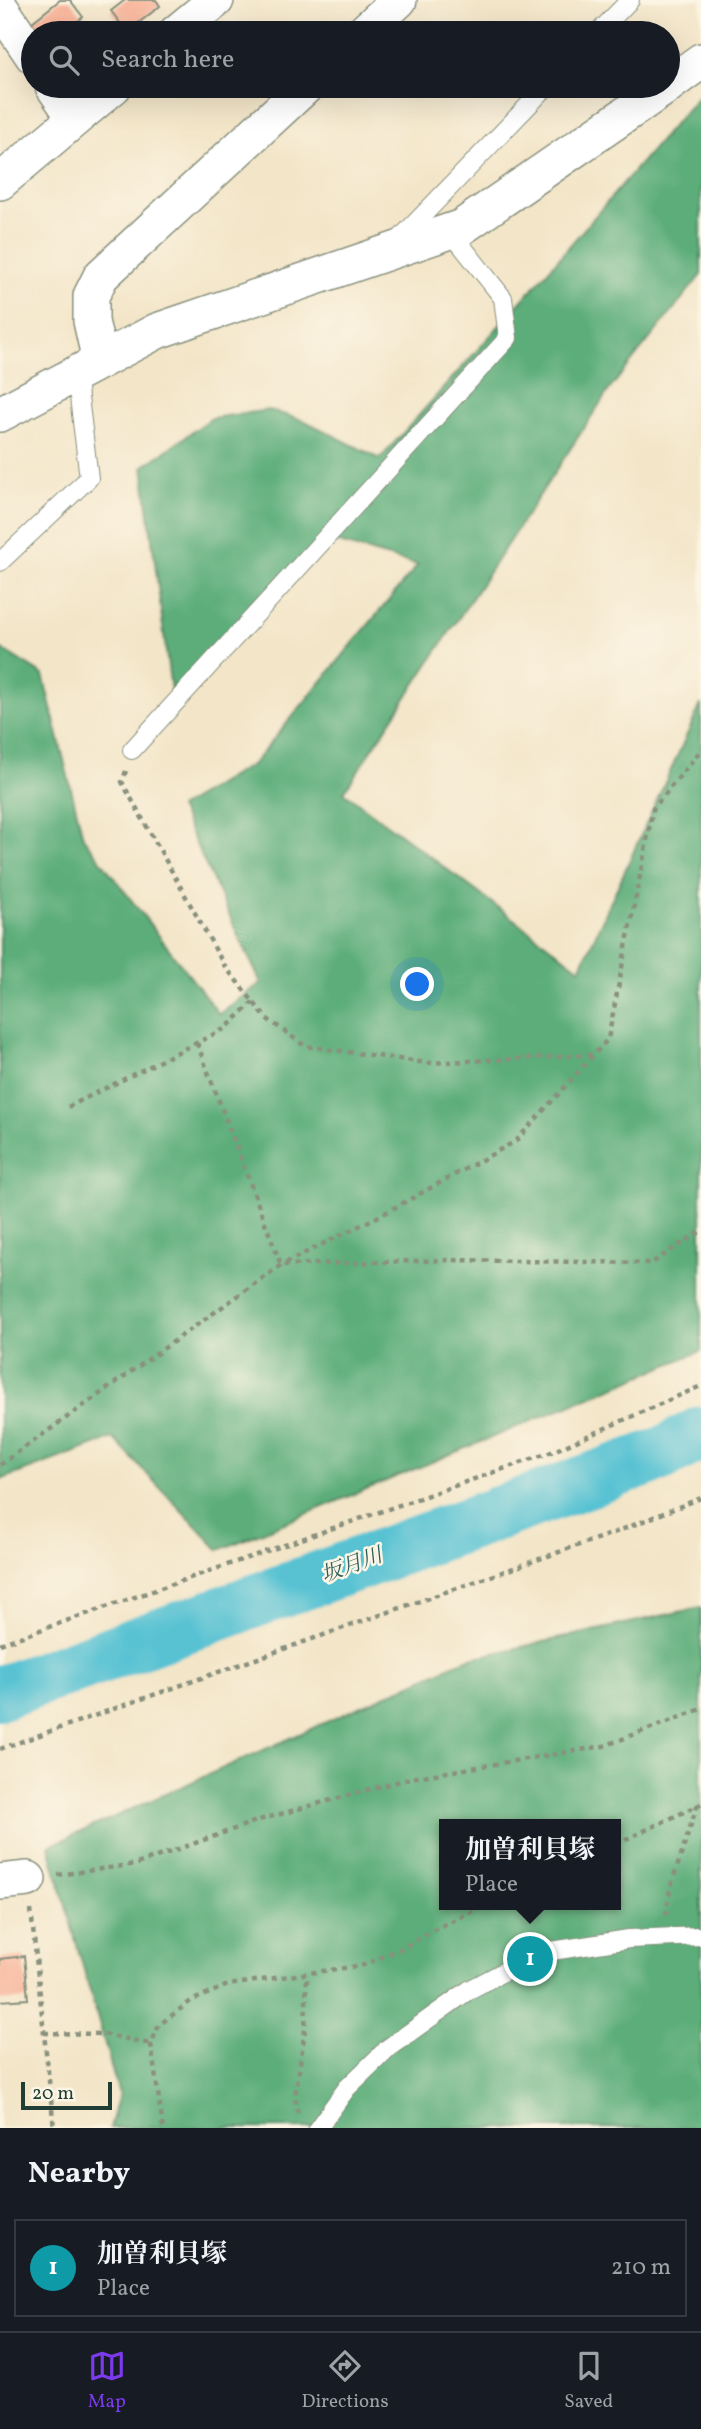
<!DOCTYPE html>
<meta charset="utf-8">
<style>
body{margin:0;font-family:Vollkorn,"Noto Serif JP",serif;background:#242831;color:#f1f3f6}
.scale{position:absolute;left:21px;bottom:18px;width:91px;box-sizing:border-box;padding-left:7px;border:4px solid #1f3d34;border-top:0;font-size:19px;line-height:24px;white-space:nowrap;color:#1f3d34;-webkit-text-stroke:5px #fcf5e5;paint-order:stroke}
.you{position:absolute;left:418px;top:985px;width:24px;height:24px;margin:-18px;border:5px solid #fff;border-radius:50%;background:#1a73e8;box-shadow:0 0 0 10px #1a73e833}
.badge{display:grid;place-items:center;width:46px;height:46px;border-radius:50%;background:#7c3aed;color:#fff;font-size:23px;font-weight:700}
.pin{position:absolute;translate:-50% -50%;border:4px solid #fff;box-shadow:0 2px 7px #0006}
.popup{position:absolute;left:439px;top:1819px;width:182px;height:91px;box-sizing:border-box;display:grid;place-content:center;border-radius:0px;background:#171b24;filter:drop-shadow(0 2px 5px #0005);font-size:23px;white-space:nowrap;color:#9ea1a6}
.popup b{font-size:26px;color:#f1f3f6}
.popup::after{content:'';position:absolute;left:50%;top:100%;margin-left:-14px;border:14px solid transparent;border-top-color:#171b24}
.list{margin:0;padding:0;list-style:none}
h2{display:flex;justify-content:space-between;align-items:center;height:91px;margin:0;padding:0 28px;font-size:30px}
h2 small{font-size:23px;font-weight:400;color:#9ea1a6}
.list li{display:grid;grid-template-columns:46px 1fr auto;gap:21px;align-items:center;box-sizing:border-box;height:98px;margin:0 14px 14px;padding:0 14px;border:2px solid #363941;border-radius:0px}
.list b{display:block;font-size:26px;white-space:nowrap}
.list p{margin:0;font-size:23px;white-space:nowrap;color:#9ea1a6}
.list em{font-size:23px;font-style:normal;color:#9ea1a6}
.icon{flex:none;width:38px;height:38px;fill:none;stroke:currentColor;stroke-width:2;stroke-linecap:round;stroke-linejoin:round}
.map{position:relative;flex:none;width:701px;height:2128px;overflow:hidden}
.search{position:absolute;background:#171b24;box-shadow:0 7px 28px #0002;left:21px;right:21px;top:21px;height:77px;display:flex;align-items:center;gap:18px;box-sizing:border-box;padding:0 24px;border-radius:38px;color:#9ea1a6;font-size:26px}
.sheet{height:203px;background:#171b24}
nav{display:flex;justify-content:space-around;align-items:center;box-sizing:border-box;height:98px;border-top:2px solid #363941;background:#171b24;font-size:19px;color:#9ea1a6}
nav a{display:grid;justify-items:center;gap:4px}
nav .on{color:#7c3aed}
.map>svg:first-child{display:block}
</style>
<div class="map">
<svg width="701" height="2128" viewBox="0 0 701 2128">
<rect width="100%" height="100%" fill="#fcf5e5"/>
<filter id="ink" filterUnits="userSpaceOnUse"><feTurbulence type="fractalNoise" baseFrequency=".0143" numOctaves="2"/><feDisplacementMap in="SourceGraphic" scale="14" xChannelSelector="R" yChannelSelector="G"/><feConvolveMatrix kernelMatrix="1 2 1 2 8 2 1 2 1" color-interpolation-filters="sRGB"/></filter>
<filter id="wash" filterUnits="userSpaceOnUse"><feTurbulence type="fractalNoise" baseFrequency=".00686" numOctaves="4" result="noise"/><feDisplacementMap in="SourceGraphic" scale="28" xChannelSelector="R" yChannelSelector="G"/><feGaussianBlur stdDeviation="1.57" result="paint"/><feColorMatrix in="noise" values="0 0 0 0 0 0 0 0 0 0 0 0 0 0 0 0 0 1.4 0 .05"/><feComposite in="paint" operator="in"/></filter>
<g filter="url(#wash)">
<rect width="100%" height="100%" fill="#f3e5c8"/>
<g fill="#5cad79" stroke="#3e7556" stroke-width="2" fill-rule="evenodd">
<path d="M701,93V275L609,390L344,792L580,969L701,704V1351L219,1550L113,1438L0,1480V648L43,675L83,837L219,1014L261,983L179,808L254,763L418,565L328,540L171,691L143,467L212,418L269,410L305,421L380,459L541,279Z"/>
<path d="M701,1607V2128H110L119,2094L49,1846L467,1659ZM444,1824H616V1905H444Z"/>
</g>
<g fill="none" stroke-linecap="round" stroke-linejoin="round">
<path stroke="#58c2d3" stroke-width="54" d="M0,1693L662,1454L701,1433"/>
</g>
<g id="blocks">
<g fill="#f8ad92">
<path d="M60,0H70L83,17L63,33H39L31,23Z"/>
<path d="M125,0H156L160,6L127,32L111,11Z"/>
<path d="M24,1956L28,1999L0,2001V1959Z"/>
</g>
</g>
</g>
<g filter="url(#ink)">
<use href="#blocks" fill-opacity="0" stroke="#89917e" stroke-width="2"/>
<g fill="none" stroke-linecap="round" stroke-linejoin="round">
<defs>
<g id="lane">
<path d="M598,33L630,0"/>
<path d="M396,243L547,86"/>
<path d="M0,562L89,478L76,373"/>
<path d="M132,750L508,338L503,298L450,231"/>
<path d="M318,2128L347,2088L388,2048L469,1990L539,1953L629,1939L701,1936"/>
</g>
<g id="street">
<path d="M0,7L33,56"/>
<path d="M176,33L216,0"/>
<path d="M363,33L399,0"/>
<path d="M668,85L701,61"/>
<path d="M53,86L75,118"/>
<path d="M0,182L114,86"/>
<path d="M100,361L91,321V296L101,276L306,86"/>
<path d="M0,414L157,331L462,227L667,86"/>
<path d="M0,1882L28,1879"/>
</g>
</defs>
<use href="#lane" stroke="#89917e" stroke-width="20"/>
<use href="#street" stroke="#89917e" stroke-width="38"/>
<g stroke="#89917e" stroke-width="4.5" stroke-dasharray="5 5" stroke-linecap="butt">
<path d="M126,771L122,782L224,965L266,1018L305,1046L427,1063L593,1055"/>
<path d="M197,1043L281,1265L450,1260L652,1263L701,1231"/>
<path d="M68,1107L226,1028L253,1002"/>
<path d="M0,1465L281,1265L383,1214L516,1141L608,1039L653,809L701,750"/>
<path d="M0,1644L549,1453L701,1386"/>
<path d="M0,1749L616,1532L701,1498"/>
<path d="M616,1844L701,1804"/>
<path d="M58,1875L137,1864L259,1820L411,1778L604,1746L701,1709"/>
<path d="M31,1910L54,2128"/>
<path d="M666,1915L670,1889L697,1806L701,1808"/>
<path d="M44,2033L103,2034L151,2044"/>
<path d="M298,2113L295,2097L305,2030L307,1975"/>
<path d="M163,2128L151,2044L159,2025L191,2001L228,1985L364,1965L402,1948L441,1926L486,1905"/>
</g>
<use href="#lane" stroke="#fff" stroke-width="18"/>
<use href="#street" stroke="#fff" stroke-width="35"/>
</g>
</g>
<g text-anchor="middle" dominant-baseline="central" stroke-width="5" stroke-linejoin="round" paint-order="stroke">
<g font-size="21" font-style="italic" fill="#2d5e5c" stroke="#fcf5e5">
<text transform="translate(352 1566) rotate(-20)">坂月川</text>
</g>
</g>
</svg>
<div class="scale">20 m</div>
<div class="you"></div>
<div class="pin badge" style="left:530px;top:1959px;background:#0f9aa8">1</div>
<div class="popup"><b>加曽利貝塚</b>Place</div>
<div class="search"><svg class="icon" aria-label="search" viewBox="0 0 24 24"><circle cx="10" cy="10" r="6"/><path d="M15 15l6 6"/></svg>Search here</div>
</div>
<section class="sheet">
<h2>Nearby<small></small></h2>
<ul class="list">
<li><span class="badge" style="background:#0f9aa8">1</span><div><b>加曽利貝塚</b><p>Place</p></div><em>210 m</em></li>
</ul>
</section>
<nav>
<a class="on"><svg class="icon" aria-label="map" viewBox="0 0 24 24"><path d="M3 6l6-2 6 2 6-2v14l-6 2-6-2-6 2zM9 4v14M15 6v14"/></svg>Map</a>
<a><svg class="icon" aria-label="directions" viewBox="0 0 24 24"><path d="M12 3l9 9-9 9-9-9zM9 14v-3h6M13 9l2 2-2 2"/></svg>Directions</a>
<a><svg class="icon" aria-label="saved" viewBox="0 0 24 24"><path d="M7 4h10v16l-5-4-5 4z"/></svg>Saved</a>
</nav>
